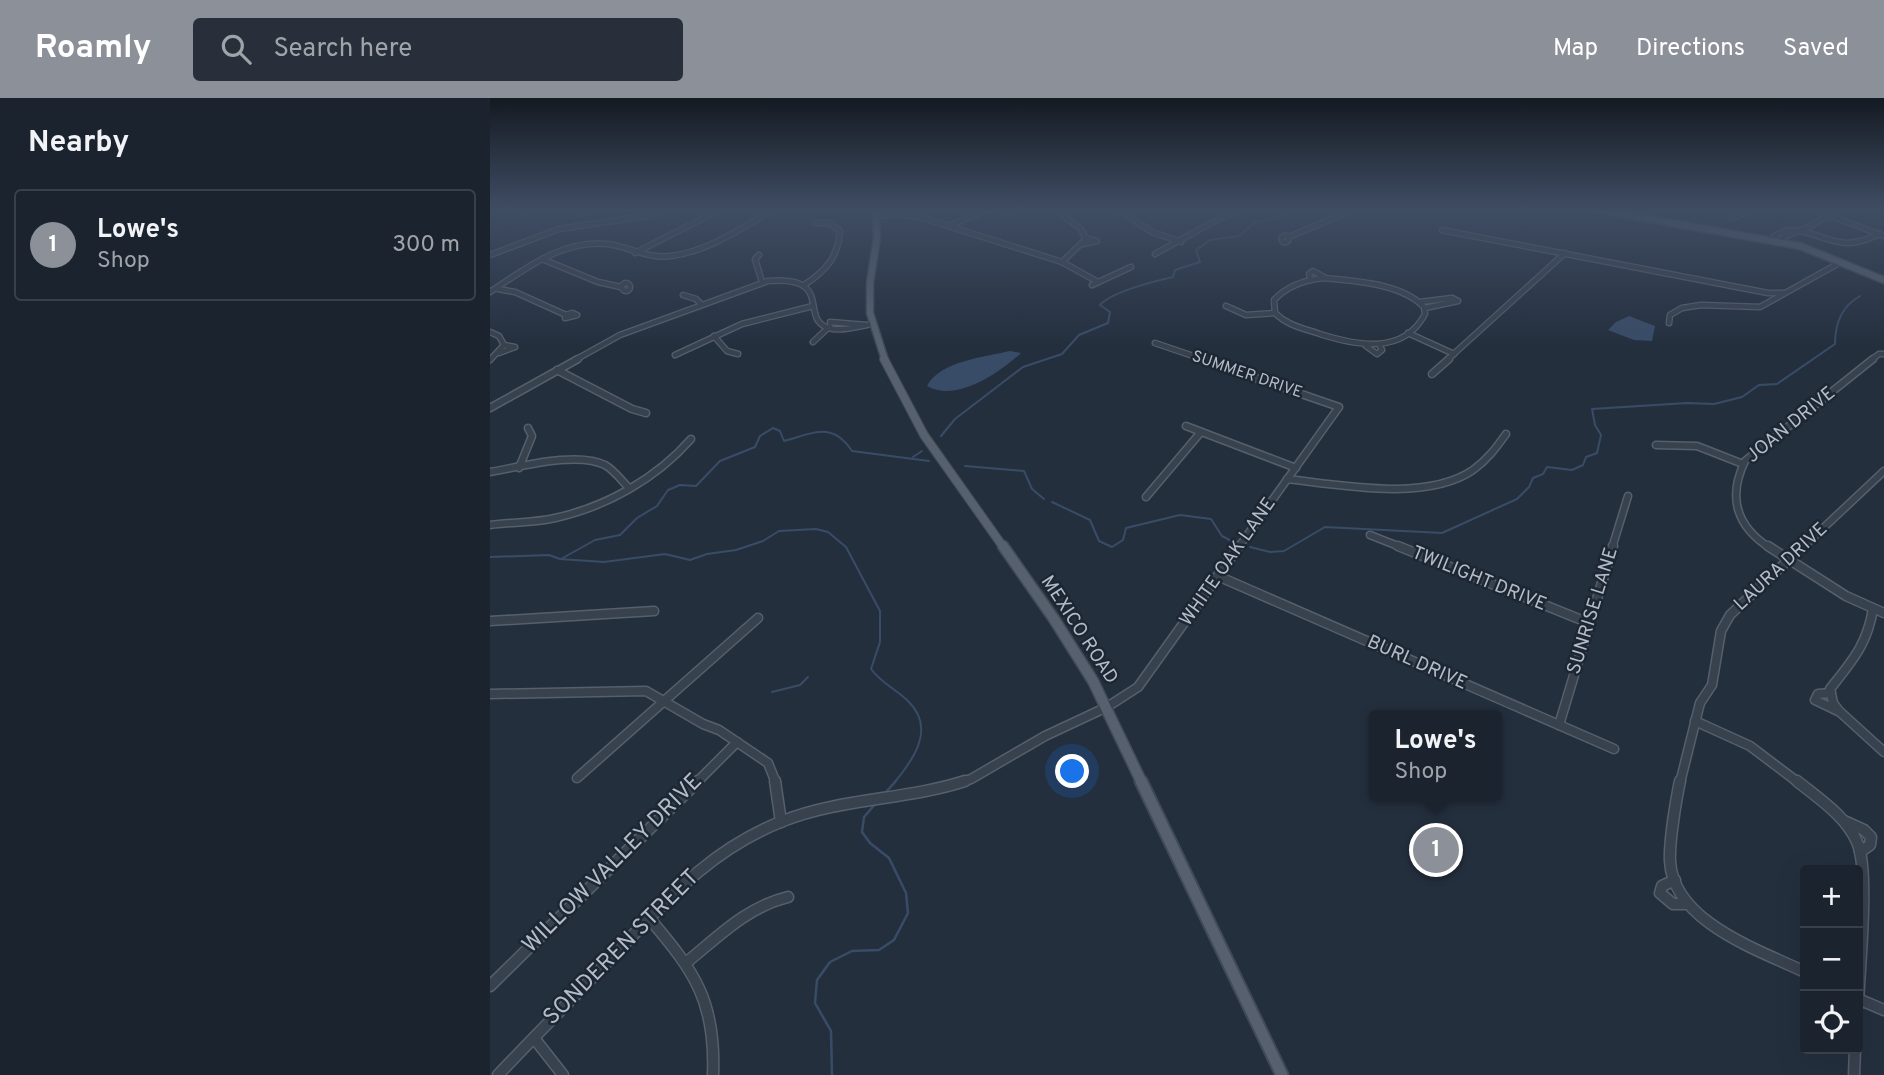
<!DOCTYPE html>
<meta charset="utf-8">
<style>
body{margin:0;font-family:Overpass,sans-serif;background:#282f3a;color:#f1f3f6}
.controls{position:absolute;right:21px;bottom:21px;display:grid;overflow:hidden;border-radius:7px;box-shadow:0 7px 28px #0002}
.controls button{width:63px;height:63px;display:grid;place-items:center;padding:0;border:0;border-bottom:2px solid #39404a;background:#1b232e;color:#f1f3f6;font:35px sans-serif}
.you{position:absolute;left:583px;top:674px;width:24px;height:24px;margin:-18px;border:5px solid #fff;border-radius:50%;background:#1a73e8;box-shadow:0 0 0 10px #1a73e833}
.badge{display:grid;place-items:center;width:46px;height:46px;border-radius:50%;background:#8c9099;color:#fff;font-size:23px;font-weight:700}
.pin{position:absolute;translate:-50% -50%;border:4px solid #fff;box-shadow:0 2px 7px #0006}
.popup{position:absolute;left:879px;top:612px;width:133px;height:91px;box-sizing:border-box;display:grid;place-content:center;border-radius:7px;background:#1b232e;filter:drop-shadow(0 2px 5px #0005);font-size:23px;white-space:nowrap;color:#a0a4aa}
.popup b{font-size:26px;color:#f1f3f6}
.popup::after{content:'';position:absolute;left:50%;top:100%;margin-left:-14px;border:14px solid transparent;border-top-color:#1b232e}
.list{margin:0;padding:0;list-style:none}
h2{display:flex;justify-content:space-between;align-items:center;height:91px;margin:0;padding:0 28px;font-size:30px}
h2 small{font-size:23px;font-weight:400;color:#a0a4aa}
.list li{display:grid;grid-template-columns:46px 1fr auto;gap:21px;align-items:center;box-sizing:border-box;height:112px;margin:0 14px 14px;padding:0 14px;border:2px solid #39404a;border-radius:7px}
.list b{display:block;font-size:26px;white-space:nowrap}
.list p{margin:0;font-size:23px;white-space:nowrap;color:#a0a4aa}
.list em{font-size:23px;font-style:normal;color:#a0a4aa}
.icon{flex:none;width:38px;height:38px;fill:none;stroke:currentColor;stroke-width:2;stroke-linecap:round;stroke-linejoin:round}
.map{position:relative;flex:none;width:1394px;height:977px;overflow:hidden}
header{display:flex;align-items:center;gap:42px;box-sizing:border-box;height:98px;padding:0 35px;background:#8c9099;color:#fff}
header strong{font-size:33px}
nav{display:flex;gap:38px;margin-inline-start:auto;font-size:24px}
.search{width:490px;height:63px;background:#282f3a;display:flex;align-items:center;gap:18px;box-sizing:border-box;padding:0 24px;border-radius:7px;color:#a0a4aa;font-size:26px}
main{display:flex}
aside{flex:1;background:#1b232e}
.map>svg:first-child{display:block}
</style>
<header>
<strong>Roamly</strong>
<div class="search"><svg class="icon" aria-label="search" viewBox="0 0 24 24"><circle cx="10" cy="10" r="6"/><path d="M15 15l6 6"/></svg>Search here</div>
<nav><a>Map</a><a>Directions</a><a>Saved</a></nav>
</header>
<main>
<aside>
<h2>Nearby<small></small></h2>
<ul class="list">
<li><span class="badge">1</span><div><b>Lowe's</b><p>Shop</p></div><em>300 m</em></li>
</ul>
</aside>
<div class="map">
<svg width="1394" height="977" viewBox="0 0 1394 977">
<rect width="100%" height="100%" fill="#242f3e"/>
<g fill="#394c67">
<path d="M1139,218L1165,228L1162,243L1144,242L1118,232L1126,224Z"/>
<path d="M520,253L531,255C510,274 467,305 437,288C450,263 495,259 520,253Z"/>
</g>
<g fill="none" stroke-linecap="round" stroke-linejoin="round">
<g stroke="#394c67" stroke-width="2">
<path d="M451,338L465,321L533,269L572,256L589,237L618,225L620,214L610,207C621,194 665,183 683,179L685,172L710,164L706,152L720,142L749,138L764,125L792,118V111"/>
<path d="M423,359L432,353"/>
<path d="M475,368L534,373L542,391L554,401"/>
<path d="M562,404L600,422L609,443L622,449L633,442L636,430L690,417L721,421L732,438L745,445"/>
<path d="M760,449L780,454L794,453L835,429L952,435L1027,401L1039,389L1043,380L1053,376L1057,369L1082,372L1093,367L1096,359L1107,355L1111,337L1105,327L1102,311L1197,305L1224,306L1252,299L1269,287L1287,286L1345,246C1345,226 1352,208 1370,198"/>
<path d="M0,459L59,457L70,461L114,464L175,456L200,462L217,456L246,452L273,443L289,433L326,431L338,434L356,449L390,513V544L381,571C391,585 406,591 418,603C446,630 424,661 404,685"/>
<path d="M71,461L105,442L130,437L147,420L167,408L178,392L190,387L206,388L230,363L265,349L270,338L283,330L290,333L294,343C324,335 342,323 362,353L439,363"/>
<path d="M282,594L310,587L318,579"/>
</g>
<g stroke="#394c67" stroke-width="2.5">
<path d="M395,695L406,683"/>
<path d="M342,977L341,933L325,905L327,882L340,864L362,853L389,852L404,842L418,815L416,795L399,760L380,745L372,734L374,719L387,704"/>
</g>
<defs>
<g id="minor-far3">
<path d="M31,111L33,114L40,111"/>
<path d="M510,111L518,114L521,111"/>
<path d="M564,111L591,131L596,141L572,164"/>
<path d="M627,111L662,134L691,144"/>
<path d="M96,112L101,113L90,116L91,113Z"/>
<path d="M1339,117L1394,138"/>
<path d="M387,118L406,116L430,119L572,164L608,184"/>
<path d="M1242,120L1264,111"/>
<path d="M459,128L499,111"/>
<path d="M952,132L1278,195H1294"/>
<circle cx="795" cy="141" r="3.5"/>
<path d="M799,139L865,111"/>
<path d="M1280,142C1304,119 1329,144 1357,145C1369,145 1379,141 1389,136"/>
<path d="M1291,144L1293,139L1319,129L1348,111"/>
<path d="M593,146L607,143L595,140"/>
<path d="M145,155L231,111"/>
<path d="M665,156L730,120L754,111"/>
<path d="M0,157L69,131L155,118L175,111"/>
<path d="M269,157L265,161L272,184"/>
<path d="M52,161L108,184L131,189"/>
<path d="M833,180C864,183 911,185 934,209L935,216C913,258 865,247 830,236C813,230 798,228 785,215L784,202C797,188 815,182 833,180Z"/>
<path d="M821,182L819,176L823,173L834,179"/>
<circle cx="136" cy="189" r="4"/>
<path d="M314,187C336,173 348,159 350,133L340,125H325"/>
<path d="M602,187L641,169"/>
<path d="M8,191L25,194L76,217"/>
<path d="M0,194C35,171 73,141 118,146C140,149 158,161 181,158C219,153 252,130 284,111"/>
<path d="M193,197L206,201L211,206"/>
<path d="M930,204L962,200L968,203L935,210"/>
<path d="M736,208L756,217L785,215"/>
<path d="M82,215L87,217L75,220L76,217Z"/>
<path d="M340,224L376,227"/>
<path d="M1179,225L1180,217L1192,210L1211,207L1270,209L1351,164"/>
<path d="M0,234L9,238L14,247L0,262"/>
<path d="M918,235L964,256"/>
<path d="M224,238L237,253L248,256"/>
<path d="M323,244L340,228"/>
<path d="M665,245L715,262"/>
<path d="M876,248L887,256L892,252L890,248"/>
<path d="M9,255L25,249L14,247"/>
<path d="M185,257L252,226L323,208"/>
<path d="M85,262L130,237L278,183C348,177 305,225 343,231C356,233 369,228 382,226"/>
<path d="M957,262L1075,155"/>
<path d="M1381,262L1389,256H1394"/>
</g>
<g id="minor-far2">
<path d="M710,261L849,309L748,450"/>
<path d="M67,272L142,311L156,315"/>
<path d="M942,276L959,261"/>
<path d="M0,310L88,261"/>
<path d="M696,328L806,370"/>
<path d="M1166,347L1207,348L1253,366"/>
<path d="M29,370L42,338L38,330"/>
<path d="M0,374C30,369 87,353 115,367C124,372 132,383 139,390"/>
<path d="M797,381C850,387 937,404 983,372C997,362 1006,350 1016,336"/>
<path d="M656,399L711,334"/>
<path d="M0,427C22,424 44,425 65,420C116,409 167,380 201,341"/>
<path d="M880,437L913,450"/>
<path d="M1122,450L1138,398"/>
<path d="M1280,450C1247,429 1237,400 1255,363L1383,261"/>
<path d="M1312,450L1394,373"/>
</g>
<g id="minor-far1">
<path d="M908,448L1099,525"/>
<path d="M1278,448L1356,498L1394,515"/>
<path d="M730,479L1124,651"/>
<path d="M1383,511C1377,547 1362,563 1340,591L1343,605L1349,613L1394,654"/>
<path d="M0,523L164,513"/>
<path d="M1341,595L1328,596L1325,602L1348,613"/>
<path d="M0,596L156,593L213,626L229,632L278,665L286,685"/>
<path d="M1205,623L1260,648L1309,685"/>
<path d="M1069,627L1123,448"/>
<path d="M87,680L268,520"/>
<path d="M206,685L247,644"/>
<path d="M469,685L481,681L555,638L617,609L648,589L749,448"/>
<path d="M1190,685L1210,605L1222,587L1231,533L1240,517L1313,448"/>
</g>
<g id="minor">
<path d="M285,683L291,724"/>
<path d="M1190,683C1186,702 1179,744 1180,763C1183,824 1269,852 1315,874"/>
<path d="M1307,683C1328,700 1356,718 1367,744C1380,772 1369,872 1368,907"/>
<path d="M1354,723L1374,732L1381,739L1380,747L1370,754"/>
<path d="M1185,782L1172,788L1170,795L1183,806H1198"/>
<path d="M159,820C205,874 226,904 223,977"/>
<path d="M197,864C229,838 257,809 298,799"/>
<path d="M0,888L208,683"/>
<path d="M1368,901L1394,912"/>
<path d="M44,940L73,977"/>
<path d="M8,977C46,937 85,898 123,858C176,803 219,752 293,723C351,700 416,702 475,683"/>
<path d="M1364,977L1365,951"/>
</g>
<g id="major-far3">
<path d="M385,111L387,139L380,185V215L395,262"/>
<path d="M1105,111L1310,148L1394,182"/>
</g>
<path id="major-far2" d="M394,261L434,337L514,450"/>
<path id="major-far1" d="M513,448L564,521L603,583L652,685"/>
<path id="major" d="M651,683L792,977"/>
</defs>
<use href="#minor-far3" stroke="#565f6c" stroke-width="7"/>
<use href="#minor-far2" stroke="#565f6c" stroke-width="9"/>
<use href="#minor-far1" stroke="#565f6c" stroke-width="11"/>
<use href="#minor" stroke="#565f6c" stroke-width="13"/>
<use href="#major-far3" stroke="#414a57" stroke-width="9"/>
<use href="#major-far2" stroke="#414a57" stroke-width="10"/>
<use href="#major-far1" stroke="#414a57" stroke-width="13"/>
<use href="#major" stroke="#414a57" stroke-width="15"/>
<use href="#minor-far3" stroke="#38414e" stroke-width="4.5"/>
<use href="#minor-far2" stroke="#38414e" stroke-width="6"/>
<use href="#minor-far1" stroke="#38414e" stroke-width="8"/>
<use href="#minor" stroke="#38414e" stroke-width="10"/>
<use href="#major-far3" stroke="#56606e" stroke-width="6"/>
<use href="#major-far2" stroke="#56606e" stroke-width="8"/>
<use href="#major-far1" stroke="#56606e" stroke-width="10"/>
<use href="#major" stroke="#56606e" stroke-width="11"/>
</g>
<linearGradient id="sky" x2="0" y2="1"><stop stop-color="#141a22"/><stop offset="0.45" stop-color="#3f4d63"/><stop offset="1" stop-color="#3f4d63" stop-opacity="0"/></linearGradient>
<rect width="1394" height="248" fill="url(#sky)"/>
<g text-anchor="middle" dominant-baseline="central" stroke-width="5" stroke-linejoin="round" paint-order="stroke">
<g font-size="16" fill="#b4bcc9" stroke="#1d2633">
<text transform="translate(757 277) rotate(19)">SUMMER DRIVE</text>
</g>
<g font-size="19" fill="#b4bcc9" stroke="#1d2633">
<text transform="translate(1301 327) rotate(-39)">JOAN DRIVE</text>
<text transform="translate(738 464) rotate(-55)">WHITE OAK LANE</text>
<text transform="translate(1291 469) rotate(-43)">LAURA DRIVE</text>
<text transform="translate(989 481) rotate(22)">TWILIGHT DRIVE</text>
<text transform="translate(1103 513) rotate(-73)">SUNRISE LANE</text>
<text transform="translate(589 532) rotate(57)">MEXICO ROAD</text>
<text transform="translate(927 565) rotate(24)">BURL DRIVE</text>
</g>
<g font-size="23" fill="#b4bcc9" stroke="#1d2633">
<text transform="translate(123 766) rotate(-45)">WILLOW VALLEY DRIVE</text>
<text transform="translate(132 850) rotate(-45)">SONDEREN STREET</text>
</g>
</g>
</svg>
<div class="controls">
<button>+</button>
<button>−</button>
<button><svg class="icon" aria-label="locate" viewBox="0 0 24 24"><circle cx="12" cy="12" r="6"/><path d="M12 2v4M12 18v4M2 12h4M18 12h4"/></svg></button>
</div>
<div class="you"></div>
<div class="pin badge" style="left:946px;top:752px">1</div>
<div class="popup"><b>Lowe's</b>Shop</div>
</div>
</main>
